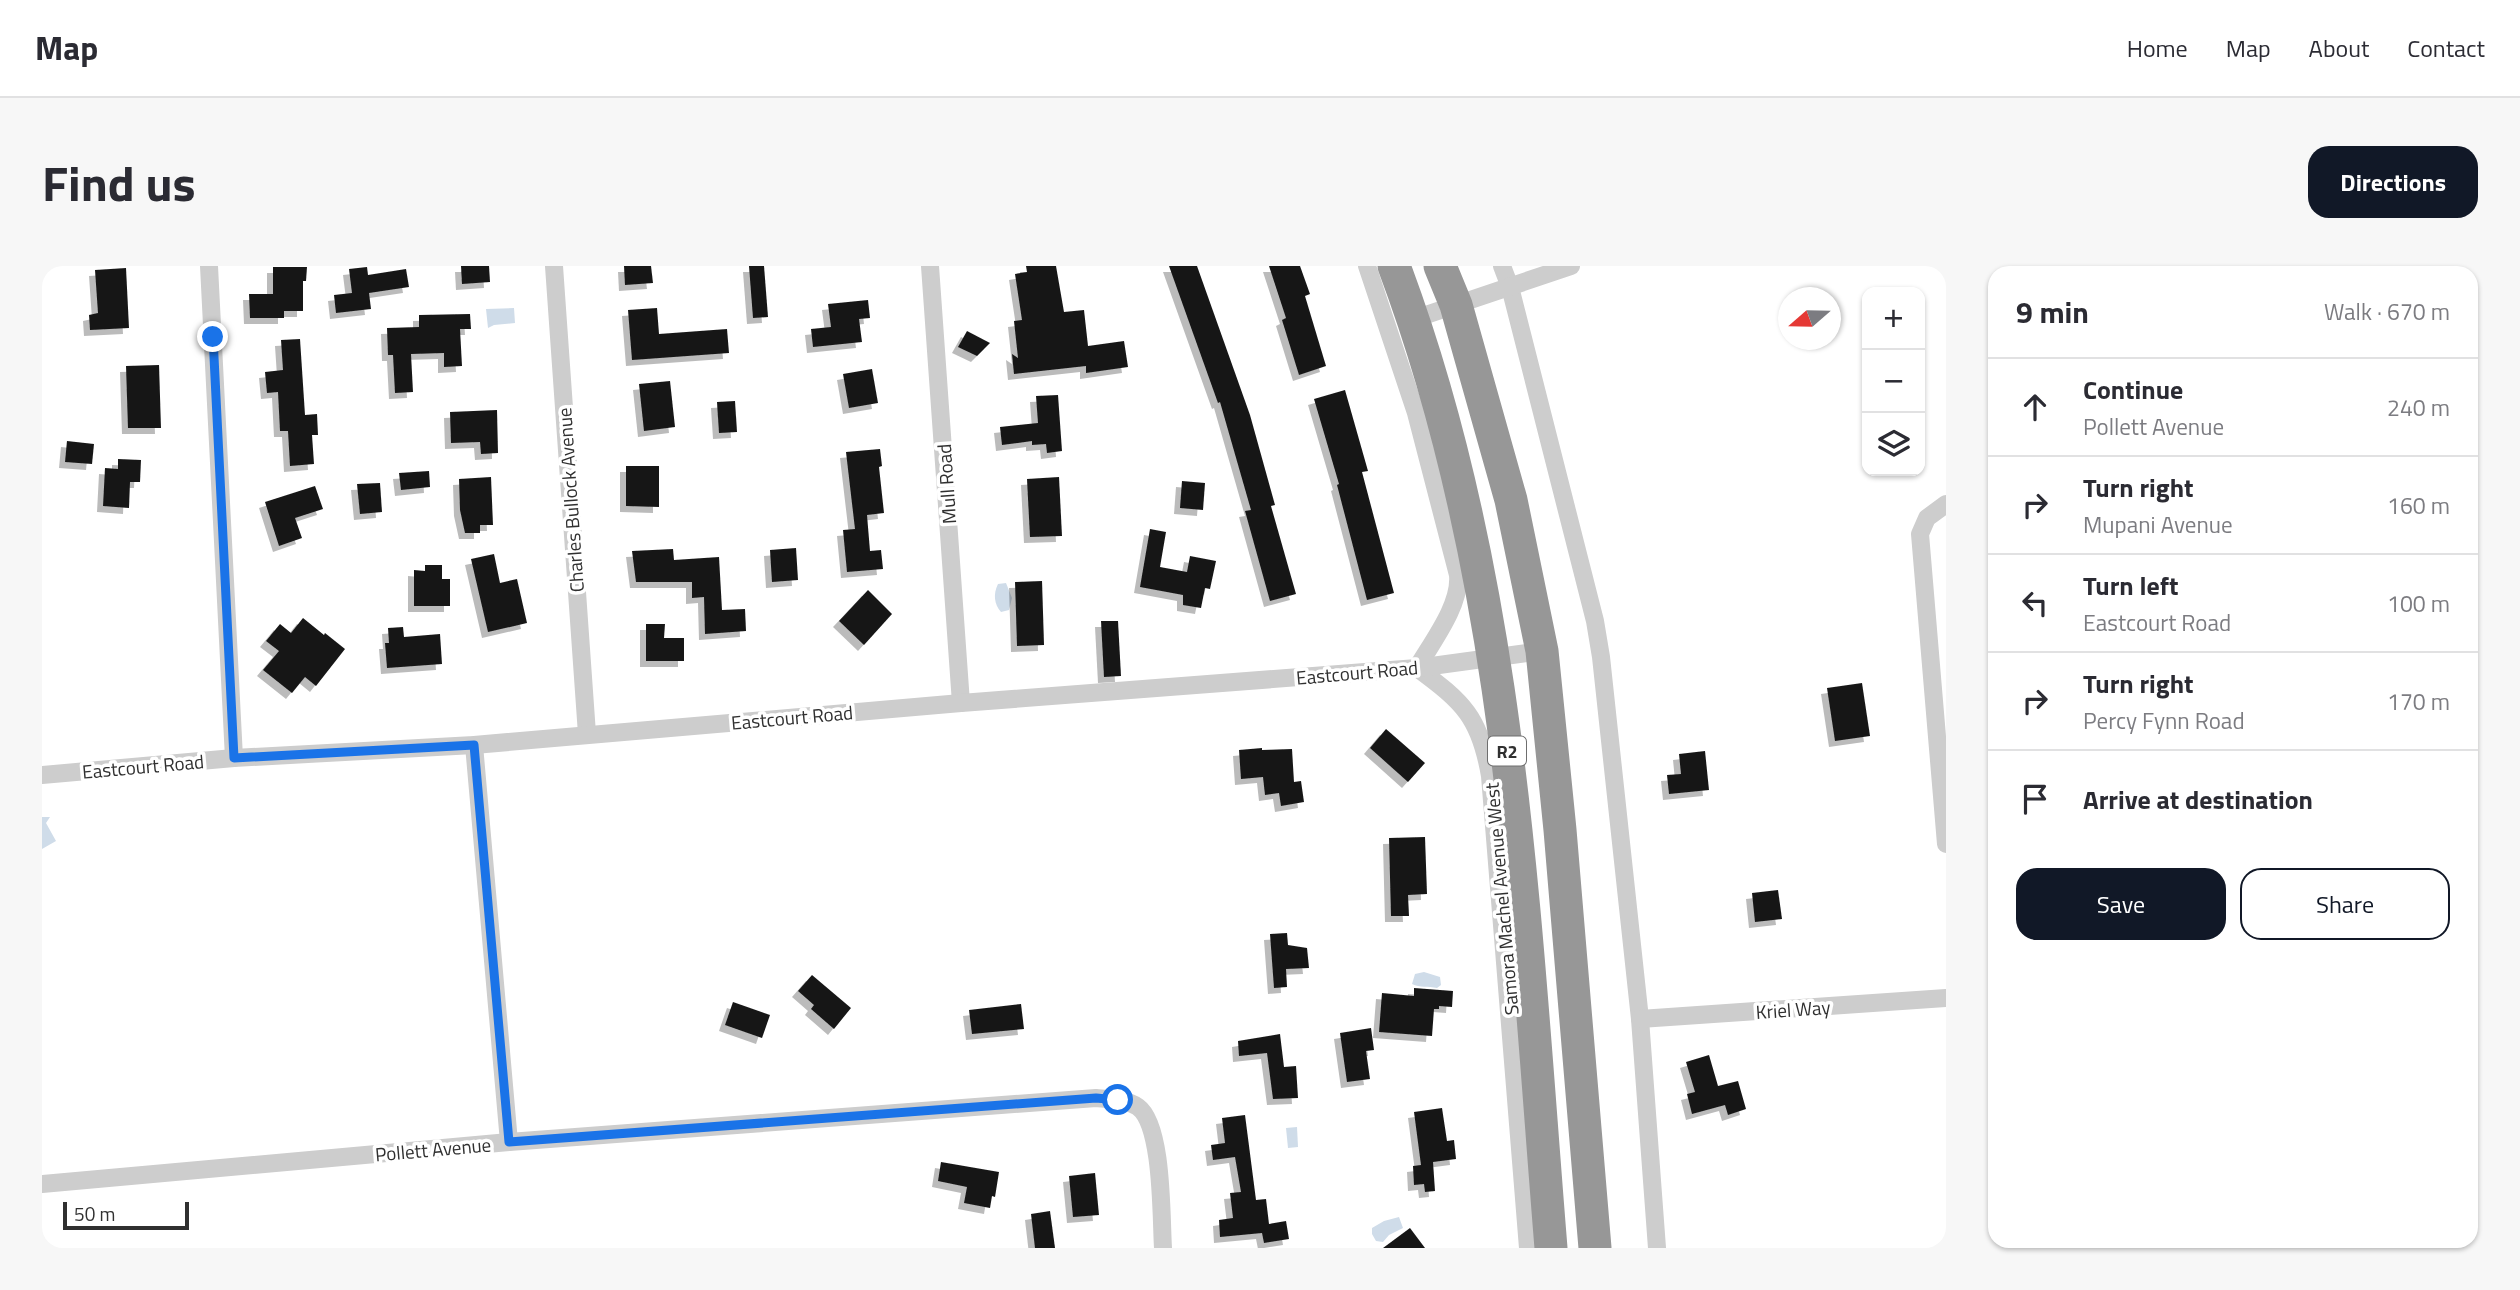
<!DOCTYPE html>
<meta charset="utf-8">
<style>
body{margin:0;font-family:"Titillium Web",sans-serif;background:#f7f7f7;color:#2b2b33}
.controls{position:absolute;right:21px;top:21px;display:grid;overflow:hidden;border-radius:14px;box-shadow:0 2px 5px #0004}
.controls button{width:63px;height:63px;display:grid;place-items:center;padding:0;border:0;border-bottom:2px solid #e1e1e2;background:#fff;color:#2b2b33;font:35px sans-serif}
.compass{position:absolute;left:1736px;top:21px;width:63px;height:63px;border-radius:50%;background:#fff;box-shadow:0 2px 5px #0004;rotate:250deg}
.scale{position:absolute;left:21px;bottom:18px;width:126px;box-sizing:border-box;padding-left:7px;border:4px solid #303030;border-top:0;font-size:19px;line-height:24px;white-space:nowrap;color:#303030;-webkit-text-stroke:5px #fff;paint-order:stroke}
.stop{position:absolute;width:21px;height:21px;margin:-16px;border:5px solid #1a73e8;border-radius:50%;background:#fff}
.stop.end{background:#1a73e8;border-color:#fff;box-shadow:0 2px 7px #0008}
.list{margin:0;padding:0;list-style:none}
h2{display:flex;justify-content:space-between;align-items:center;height:91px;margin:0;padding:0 28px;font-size:30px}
h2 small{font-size:23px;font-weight:400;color:#7c7c81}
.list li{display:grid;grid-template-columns:46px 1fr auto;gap:21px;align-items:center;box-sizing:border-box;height:98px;padding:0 28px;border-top:2px solid #e1e1e2}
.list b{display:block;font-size:26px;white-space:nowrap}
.list p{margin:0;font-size:23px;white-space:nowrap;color:#7c7c81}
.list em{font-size:23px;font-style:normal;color:#7c7c81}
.actions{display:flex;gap:14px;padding:21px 28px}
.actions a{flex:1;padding:16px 0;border:2px solid #111827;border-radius:21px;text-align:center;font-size:24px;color:#111827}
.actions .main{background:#111827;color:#fff}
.icon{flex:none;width:38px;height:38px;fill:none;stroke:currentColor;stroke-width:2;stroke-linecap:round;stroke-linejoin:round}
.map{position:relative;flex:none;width:1904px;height:982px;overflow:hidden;border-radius:21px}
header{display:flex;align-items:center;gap:42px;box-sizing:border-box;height:98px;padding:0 35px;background:#fff;border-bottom:2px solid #e1e1e2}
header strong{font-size:33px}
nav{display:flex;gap:38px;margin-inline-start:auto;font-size:24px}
.intro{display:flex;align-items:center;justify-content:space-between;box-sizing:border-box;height:168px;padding:0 42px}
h1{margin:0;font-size:49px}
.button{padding:18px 32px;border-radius:21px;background:#111827;color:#fff;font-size:24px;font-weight:700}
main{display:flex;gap:42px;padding:0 42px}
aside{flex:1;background:#fff;border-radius:21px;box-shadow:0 2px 5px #0004}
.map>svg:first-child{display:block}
</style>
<header>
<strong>Map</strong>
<nav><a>Home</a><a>Map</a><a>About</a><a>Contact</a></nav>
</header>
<div class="intro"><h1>Find us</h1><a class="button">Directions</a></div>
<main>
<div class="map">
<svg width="1904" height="982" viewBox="0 0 1904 982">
<defs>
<filter id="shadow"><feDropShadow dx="-6" dy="6" stdDeviation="0" flood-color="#0004"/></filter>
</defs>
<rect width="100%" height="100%" fill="#fff"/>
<g fill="#cfdce9">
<path d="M472,42L473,57L452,59L446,62L444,43Z"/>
<path d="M964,317L970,332L967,344L959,346C952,338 951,328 956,318Z"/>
<path d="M0,551H8L4,557L14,575L0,583Z"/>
<path d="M1382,706L1398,711L1399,719L1395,722C1386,720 1378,722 1370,718L1373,708Z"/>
<path d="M1255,861L1256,881L1246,882L1244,862Z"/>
<path d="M1357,951L1361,962L1347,969L1341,976L1334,975L1330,968V962L1342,955Z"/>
</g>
<g fill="#171717" filter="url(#shadow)">
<path d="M419,0H447L448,16L420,18Z"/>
<path d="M582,0H609L611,17L583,19Z"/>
<path d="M707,0H722L726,51L711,52Z"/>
<path d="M984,0H1014L1022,46L1042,44L1046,80L1082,75L1086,101L1044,107V100L972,108L970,88L976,92L972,55L980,54L973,8L985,6Z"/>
<path d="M1127,0H1155L1208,149L1233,239L1229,240L1254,328L1228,335L1203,245L1209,244L1178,136L1176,137Z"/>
<path d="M1227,0H1258L1268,28L1263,30L1284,100L1257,109L1240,54L1244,52Z"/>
<path d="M231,1H265L264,15H261V45H242V52H208L207,28H231Z"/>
<path d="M325,1L326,9L364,3L367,21L327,27L329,43L294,47L292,29L310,27L307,3Z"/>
<path d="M84,2L87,62L48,64L47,49L56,47L53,4Z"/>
<path d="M826,34L828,52L817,53L820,76L771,81L769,63L789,61L786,38Z"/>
<path d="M615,42L617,68L685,63L687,87L590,94L586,44Z"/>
<path d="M428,48L429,63H418L420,100L402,101V87L369,88L371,126L353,127L351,89H346L345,62L377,61V49Z"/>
<path d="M925,65L948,77L935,90L916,81Z"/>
<path d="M258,73L263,149L275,148L276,169H270L272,198L248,200L246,165H238L236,126L225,127L223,106L241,104L239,74Z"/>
<path d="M117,99L119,162H86L84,100Z"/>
<path d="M830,103L836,137L807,142L801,108Z"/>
<path d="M628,115L633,161L602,165L597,118Z"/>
<path d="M1303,124L1326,205L1320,206L1352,327L1325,334L1295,219L1297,218L1272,133Z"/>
<path d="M1016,129L1020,185L1005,187L1004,178L990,179V175L960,179L958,161L996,157L994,130Z"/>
<path d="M693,135L695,166L677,167L675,136Z"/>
<path d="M455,144L456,187L439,188L438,176L409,177L408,146Z"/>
<path d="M25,175L52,178L50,198L23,196Z"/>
<path d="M838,183L840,200L837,201L842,247L825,249L828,285L839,284L841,303L805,306L801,264L813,263L804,186Z"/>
<path d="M76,193L99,194L98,216H88L87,242L61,240L63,202L76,203Z"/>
<path d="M584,200H617V241L584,240Z"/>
<path d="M387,205L388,221L359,224L357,207Z"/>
<path d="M449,211L451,259H438V267H423L418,244L417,213Z"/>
<path d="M1017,211L1020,270L988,271L985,213Z"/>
<path d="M1140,215L1163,217L1161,244L1138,242Z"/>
<path d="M338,217L340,246L318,248L315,218Z"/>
<path d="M273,220L281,243L253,252L260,272L237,280L223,236Z"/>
<path d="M1108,263L1124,266L1118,301L1145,306L1148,290L1174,295L1168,323L1163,322L1159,342L1141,339V329L1098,321Z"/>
<path d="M754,282L756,314L730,316L728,284Z"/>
<path d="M631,283L632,294L677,291L680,344L703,343L704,365L663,368L662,331L650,332V316H594L590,285Z"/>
<path d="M452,288L458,317L475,313L485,357L446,366L429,293Z"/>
<path d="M383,299H400V313H408V340H372V304L383,305Z"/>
<path d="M1000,315L1002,379L975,380L973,316Z"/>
<path d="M826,324L850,348L822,379L797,355Z"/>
<path d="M261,352L282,369L283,367L303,383L274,420L263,411L250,427L221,404L237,385L224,375L238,358L249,367Z"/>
<path d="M1059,355H1076L1079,410L1062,411Z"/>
<path d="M604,358H623L622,372H642V395H604Z"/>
<path d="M361,361L362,371L398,368L400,398L345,402L343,377H347L346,362Z"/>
<path d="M1820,417L1828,470L1793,475L1785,422Z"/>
<path d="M1344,463L1383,497L1366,516L1328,482Z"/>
<path d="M1220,482V484L1250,483L1252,516L1259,515L1262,536L1239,540L1237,527L1223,529L1221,511L1199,513L1197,484Z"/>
<path d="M1663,485L1667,524L1627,528L1625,509L1639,508L1637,488Z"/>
<path d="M1383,571L1385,628L1366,629L1367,650H1349L1347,572Z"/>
<path d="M1736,624L1740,653L1713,656L1710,627Z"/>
<path d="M1245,667L1246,679L1265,682L1267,702L1244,703L1245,721L1232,722L1228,668Z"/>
<path d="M770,709L809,742L792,763L769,743L772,739L756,725Z"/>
<path d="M1372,722L1411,725L1410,741L1397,740V743H1392L1390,770L1337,766L1340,727L1372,730Z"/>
<path d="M691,736L728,749L720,772L683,759Z"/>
<path d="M979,738L982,763L930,768L927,744Z"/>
<path d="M1329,762L1332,784L1324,785L1328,813L1305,816L1298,767Z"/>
<path d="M1238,768L1242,801L1254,800L1256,832L1231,833L1225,787L1197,790L1196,775Z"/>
<path d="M1667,789L1676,820L1696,815L1704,843L1686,849L1683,839L1650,848L1645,828L1653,826L1644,796Z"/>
<path d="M1400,842L1405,875L1412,874L1414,893L1391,896L1393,925L1383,926L1382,918L1372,919L1371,900L1379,899L1372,846Z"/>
<path d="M1203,849L1214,934L1224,933L1227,958L1244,955L1247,973L1222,977L1220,967L1178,971L1177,954L1191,952L1188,927L1199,926L1193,891L1171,894L1169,879L1183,877L1180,852Z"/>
<path d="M899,896L957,906L953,931L950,930L948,942L922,937L925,921L896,915Z"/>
<path d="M1053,907L1057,949L1031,951L1027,910Z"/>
<path d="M1008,945L1013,982H993L989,948Z"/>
<path d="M1368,962L1383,982H1341Z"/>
</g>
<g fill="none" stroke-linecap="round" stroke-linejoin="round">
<g stroke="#cdcdcd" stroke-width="18">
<path d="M167,0L192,492"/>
<path d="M512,0L545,468"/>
<path d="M888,0L919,437"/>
<path d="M1325,0L1374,147L1416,309C1419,339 1390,376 1375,402C1421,436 1438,451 1448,510L1486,982"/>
<path d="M1460,0L1468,21L1553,355L1559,391L1598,753L1615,982"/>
<path d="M1372,53L1529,0"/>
<path d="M1904,238L1885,252L1878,268L1904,578"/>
<path d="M432,479L467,876"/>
<path d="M0,509L192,492L432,479L919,437L1375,402L1500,385"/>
<path d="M1598,753L1904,732"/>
<path d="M0,918L467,876L1054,832C1066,833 1085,833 1096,841C1121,859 1119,951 1121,982"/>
</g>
<g stroke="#979797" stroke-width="33">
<path d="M1352,0C1470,314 1482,652 1509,982"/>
<path d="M1398,0L1414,39L1469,234L1500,385L1518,564L1553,982"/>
</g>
</g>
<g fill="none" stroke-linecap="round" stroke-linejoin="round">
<path stroke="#1a73e8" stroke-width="9" d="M171,71L192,492L432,479L467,876L1054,832L1076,834"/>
</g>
<g text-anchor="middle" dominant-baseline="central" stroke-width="7" stroke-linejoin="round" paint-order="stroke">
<rect fill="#fff" stroke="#6e6e6e" stroke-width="2" x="1446" y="470.5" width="38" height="29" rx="5"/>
<g font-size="18" font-weight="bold" fill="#303030">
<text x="1465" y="485">R2</text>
</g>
<g font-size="19" fill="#303030" stroke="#fff">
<text transform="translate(904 218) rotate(-94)">Mull Road</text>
<text transform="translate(528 234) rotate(-94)">Charles Bullock Avenue</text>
<text transform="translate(1315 406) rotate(-5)">Eastcourt Road</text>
<text transform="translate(750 451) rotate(-5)">Eastcourt Road</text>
<text transform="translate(101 500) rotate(-5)">Eastcourt Road</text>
<text transform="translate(1459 633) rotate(-95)">Samora Machel Avenue West</text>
<text transform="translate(1751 743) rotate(-4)">Kriel Way</text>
<text transform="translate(391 883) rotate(-5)">Pollett Avenue</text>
</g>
</g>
</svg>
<div class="controls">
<button>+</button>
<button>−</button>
<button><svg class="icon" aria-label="layers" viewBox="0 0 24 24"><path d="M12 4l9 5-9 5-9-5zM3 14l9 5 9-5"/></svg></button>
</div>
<svg class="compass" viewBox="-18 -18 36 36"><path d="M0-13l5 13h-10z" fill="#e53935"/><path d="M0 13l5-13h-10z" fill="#7c7c81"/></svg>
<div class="scale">50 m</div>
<div class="stop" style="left:1076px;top:834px"></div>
<div class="stop end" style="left:171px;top:71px"></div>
</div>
<aside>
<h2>9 min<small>Walk · 670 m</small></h2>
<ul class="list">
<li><svg class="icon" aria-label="ahead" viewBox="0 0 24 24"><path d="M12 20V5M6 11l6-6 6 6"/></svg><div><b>Continue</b><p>Pollett Avenue</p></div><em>240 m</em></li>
<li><svg class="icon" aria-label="right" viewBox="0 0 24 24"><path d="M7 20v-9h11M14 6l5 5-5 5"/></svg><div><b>Turn right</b><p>Mupani Avenue</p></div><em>160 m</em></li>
<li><svg class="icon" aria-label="left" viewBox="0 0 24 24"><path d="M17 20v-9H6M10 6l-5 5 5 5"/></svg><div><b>Turn left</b><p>Eastcourt Road</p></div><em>100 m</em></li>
<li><svg class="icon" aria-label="right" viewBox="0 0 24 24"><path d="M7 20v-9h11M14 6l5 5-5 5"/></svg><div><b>Turn right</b><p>Percy Fynn Road</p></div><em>170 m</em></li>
<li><svg class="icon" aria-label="arrive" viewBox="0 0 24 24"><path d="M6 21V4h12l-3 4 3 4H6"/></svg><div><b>Arrive at destination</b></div></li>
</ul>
<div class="actions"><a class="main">Save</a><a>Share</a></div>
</aside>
</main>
